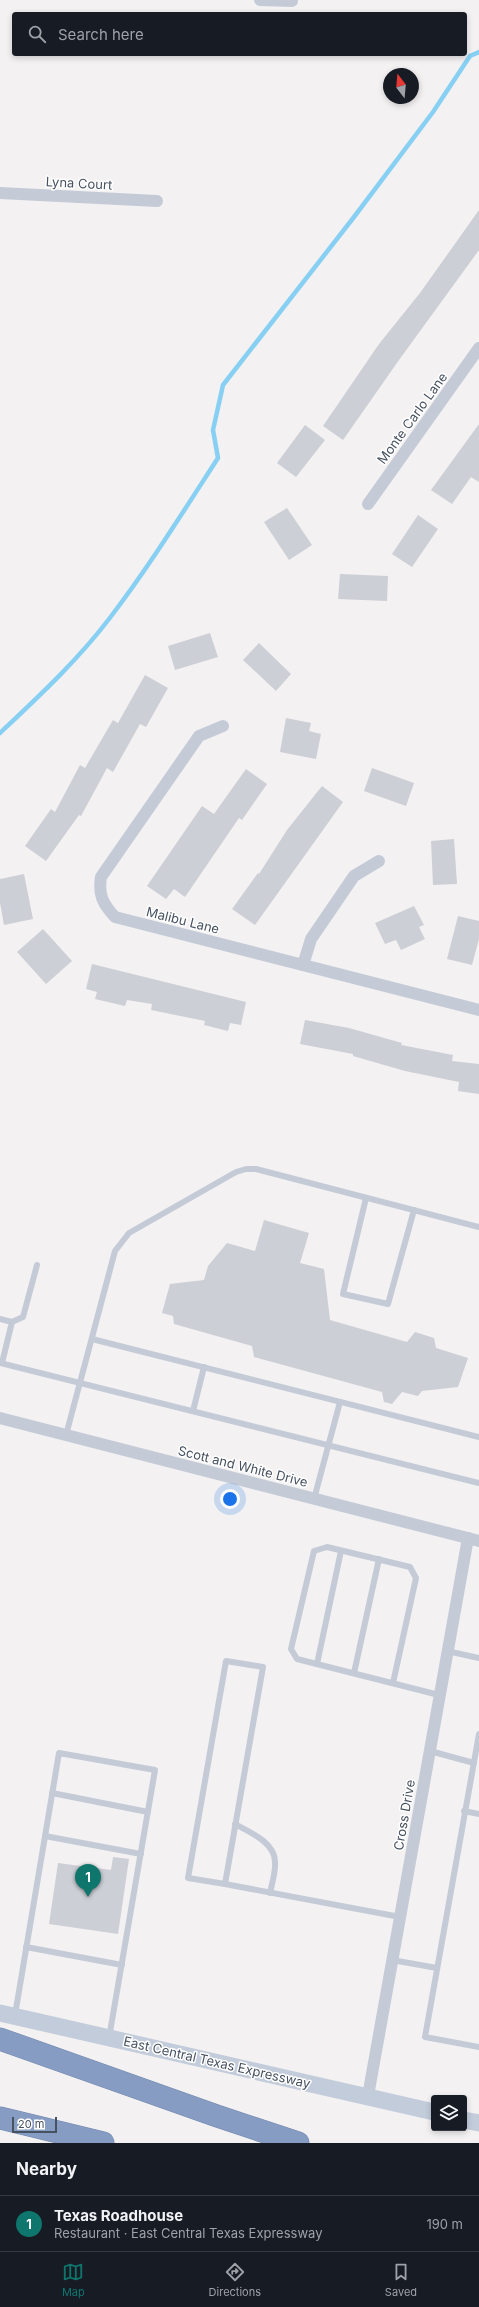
<!DOCTYPE html>
<meta charset="utf-8">
<style>
body{margin:0;font-family:Inter,sans-serif;background:#20242c;color:#f1f3f6}
.controls{position:absolute;right:12px;bottom:12px;display:grid;overflow:hidden;border-radius:4px;box-shadow:0 2px 6px #0003}
.controls button{width:36px;height:36px;display:grid;place-items:center;padding:0;border:0;border-bottom:1px solid #363941;background:#171b24;color:#f1f3f6;font:20px sans-serif}
.compass{position:absolute;left:383px;top:68px;width:36px;height:36px;border-radius:50%;background:#171b24;box-shadow:0 2px 6px #0003;rotate:344deg}
.scale{position:absolute;left:12px;bottom:10px;width:45px;box-sizing:border-box;padding-left:4px;border:2px solid #475260;border-top:0;font-size:11px;line-height:14px;white-space:nowrap;color:#475260;-webkit-text-stroke:3px #fff;paint-order:stroke}
.you{position:absolute;left:230px;top:1499px;width:14px;height:14px;margin:-10px;border:3px solid #fff;border-radius:50%;background:#1a73e8;box-shadow:0 0 0 6px #1a73e833}
.badge{display:grid;place-items:center;width:26px;height:26px;border-radius:50%;background:#0f766e;color:#fff;font-size:13px;font-weight:700}
.pin{position:absolute;translate:-50% -33px;filter:drop-shadow(0 1px 2px #0008)}
.pin::after{content:'';position:absolute;top:21px;width:14px;height:12px;background:inherit;clip-path:polygon(0 0,100% 0,50% 100%)}
.list{margin:0;padding:0;list-style:none}
h2{display:flex;justify-content:space-between;align-items:center;height:52px;margin:0;padding:0 16px;font-size:17px}
h2 small{font-size:13px;font-weight:400;color:#9ea1a6}
.list li{display:grid;grid-template-columns:26px 1fr auto;gap:12px;align-items:center;box-sizing:border-box;height:56px;padding:0 16px;border-top:1px solid #363941}
.list b{display:block;font-size:15px;white-space:nowrap}
.list p{margin:0;font-size:13px;white-space:nowrap;color:#9ea1a6}
.list em{font-size:13px;font-style:normal;color:#9ea1a6}
.icon{flex:none;width:22px;height:22px;fill:none;stroke:currentColor;stroke-width:2;stroke-linecap:round;stroke-linejoin:round}
.map{position:relative;flex:none;width:479px;height:2143px;overflow:hidden}
.search{position:absolute;background:#171b24;box-shadow:0 2px 6px #0003;left:12px;right:12px;top:12px;height:44px;display:flex;align-items:center;gap:10px;box-sizing:border-box;padding:0 14px;border-radius:4px;color:#9ea1a6;font-size:15px}
.sheet{height:108px;background:#171b24}
nav{display:flex;justify-content:space-around;align-items:center;box-sizing:border-box;height:56px;border-top:1px solid #363941;background:#171b24;font-size:11px;color:#9ea1a6}
nav a{display:grid;justify-items:center;gap:2px}
nav .on{color:#0f766e}
.map>svg:first-child{display:block}
</style>
<div class="map">
<svg width="479" height="2143" viewBox="0 0 479 2143">
<rect width="100%" height="100%" fill="#f3f1f1"/>
<g fill="none" stroke-linecap="round" stroke-linejoin="round">
<path stroke="#87d0f3" stroke-width="4.5" d="M0,733C38,697 77,661 109,619C148,568 183,512 218,458L213,430L223,385L354,217L433,112L470,56L479,52"/>
</g>
<g fill="#cdcfd6">
<path d="M479,210V250L399,360L343,440L323,426L379,344L420,293Z"/>
<path d="M479,424V482L471,477L452,504L431,490Z"/>
<path d="M305,425L325,440L296,477L277,463Z"/>
<path d="M287,508L312,545L289,560L264,522Z"/>
<path d="M418,515L438,529L412,567L392,554Z"/>
<path d="M340,574L388,576L387,601L338,599Z"/>
<path d="M210,633L218,657L175,670L168,646Z"/>
<path d="M259,643L291,674L276,691L243,660Z"/>
<path d="M145,675L168,688L146,727L140,724L113,772L107,768L81,816L79,815L46,861L25,846L51,809L55,812L80,765L85,768L113,720L118,723Z"/>
<path d="M286,718L311,723L309,731L321,734L316,759L280,752Z"/>
<path d="M372,768L414,783L406,806L364,791Z"/>
<path d="M246,769L267,784L242,820L239,818L185,897L174,889L166,899L147,886L202,806L214,814Z"/>
<path d="M322,786L343,802L255,925L232,909L258,873L259,874L287,830Z"/>
<path d="M454,839L457,884L433,885L431,841Z"/>
<path d="M24,874L33,919L4,925L0,903V879Z"/>
<path d="M414,906L424,925L419,927L425,939L401,950L396,940L385,944L375,923Z"/>
<path d="M458,916L479,921V939L472,965L447,959Z"/>
<path d="M43,929L72,961L46,984L17,952Z"/>
<path d="M92,964L246,1002L241,1025L230,1023L228,1031L204,1025L205,1021L151,1010L152,1004L127,1000L125,1006L95,999L97,992L86,989Z"/>
<path d="M305,1020L349,1028L402,1043L401,1045L453,1055L452,1061L479,1064V1094L458,1091L459,1082L405,1071L353,1056V1054L300,1044Z"/>
<path d="M264,1220L309,1233L300,1263L324,1269L330,1320L407,1342L415,1332L434,1338L436,1348L468,1358L458,1387L422,1391L418,1396L402,1392L392,1404L384,1402L382,1392L254,1357L252,1346L174,1324L173,1316L162,1313L170,1284L204,1280L208,1266L227,1243L255,1251Z"/>
<path d="M113,1857L129,1859L118,1934L49,1924L58,1863L111,1870Z"/>
</g>
<g fill="none" stroke-linecap="round" stroke-linejoin="round">
<defs>
<g id="motorway">
<path d="M0,2039L217,2116L298,2143"/>
<path d="M0,2118L103,2143"/>
</g>
</defs>
<use href="#motorway" stroke="#7187af" stroke-width="23"/>
<g stroke="#c4cbd7" stroke-width="6">
<path d="M366,1198L343,1294L388,1304L414,1210"/>
<path d="M0,1319L12,1322"/>
<path d="M92,1339L479,1437"/>
<path d="M0,1363L479,1483"/>
<path d="M2,1363L12,1322L23,1317L37,1265"/>
<path d="M193,1411L204,1367"/>
<path d="M66,1435L115,1251L129,1233L236,1172L246,1169H256L479,1227"/>
<path d="M314,1499L340,1402"/>
<path d="M447,1651L479,1658"/>
<path d="M226,1661L263,1667L225,1884L188,1878Z"/>
<path d="M317,1664L341,1551"/>
<path d="M354,1673L379,1559"/>
<path d="M393,1683L416,1578L410,1567L327,1547L314,1551L291,1649L297,1659L439,1695"/>
<path d="M479,1734L425,2037L479,2047"/>
<path d="M430,1751L474,1763"/>
<path d="M52,1793L148,1812"/>
<path d="M464,1811L479,1814"/>
<path d="M235,1824C249,1832 275,1842 275,1862C276,1871 272,1883 270,1893"/>
<path d="M45,1836L141,1854"/>
<path d="M225,1884L400,1917"/>
<path d="M26,1947L122,1965"/>
<path d="M392,1960L437,1968"/>
<path d="M15,2015L59,1753L155,1770L109,2038"/>
</g>
<g stroke="#c4cbd7" stroke-width="12">
<path d="M260,0L292,1"/>
<path d="M0,193L157,201"/>
<path d="M368,504L479,348"/>
<path d="M223,726L199,736L101,877C98,895 103,904 115,917L479,1010"/>
<path d="M303,965L311,939L354,876L379,861"/>
<path d="M0,1418L479,1541"/>
<path d="M368,2096L468,1538"/>
</g>
<g stroke="#c3ccdb" stroke-width="17">
<path d="M0,2013L434,2112"/>
<path d="M464,2120L479,2123"/>
</g>
<use href="#motorway" stroke="#869cc3" stroke-width="22"/>
</g>
<g text-anchor="middle" dominant-baseline="central" stroke-width="3" stroke-linejoin="round" paint-order="stroke">
<g font-size="13" fill="#475260" stroke="#fff">
<text transform="translate(79 183) rotate(3)">Lyna Court</text>
<text transform="translate(412 418) rotate(-54)">Monte Carlo Lane</text>
<text transform="translate(183 920) rotate(14)">Malibu Lane</text>
<text transform="translate(243 1466) rotate(14)">Scott and White Drive</text>
<text transform="translate(404 1815) rotate(-80)">Cross Drive</text>
<text transform="translate(217 2062) rotate(13)">East Central Texas Expressway</text>
</g>
</g>
</svg>
<div class="controls">
<button><svg class="icon" aria-label="layers" viewBox="0 0 24 24"><path d="M12 4l9 5-9 5-9-5zM3 14l9 5 9-5"/></svg></button>
</div>
<svg class="compass" viewBox="-18 -18 36 36"><path d="M0-13l5 13h-10z" fill="#e53935"/><path d="M0 13l5-13h-10z" fill="#9ea1a6"/></svg>
<div class="scale">20 m</div>
<div class="you"></div>
<div class="pin badge" style="left:88px;top:1897px">1</div>
<div class="search"><svg class="icon" aria-label="search" viewBox="0 0 24 24"><circle cx="10" cy="10" r="6"/><path d="M15 15l6 6"/></svg>Search here</div>
</div>
<section class="sheet">
<h2>Nearby<small></small></h2>
<ul class="list">
<li><span class="badge">1</span><div><b>Texas Roadhouse</b><p>Restaurant · East Central Texas Expressway</p></div><em>190 m</em></li>
</ul>
</section>
<nav>
<a class="on"><svg class="icon" aria-label="map" viewBox="0 0 24 24"><path d="M3 6l6-2 6 2 6-2v14l-6 2-6-2-6 2zM9 4v14M15 6v14"/></svg>Map</a>
<a><svg class="icon" aria-label="directions" viewBox="0 0 24 24"><path d="M12 3l9 9-9 9-9-9zM9 14v-3h6M13 9l2 2-2 2"/></svg>Directions</a>
<a><svg class="icon" aria-label="saved" viewBox="0 0 24 24"><path d="M7 4h10v16l-5-4-5 4z"/></svg>Saved</a>
</nav>
